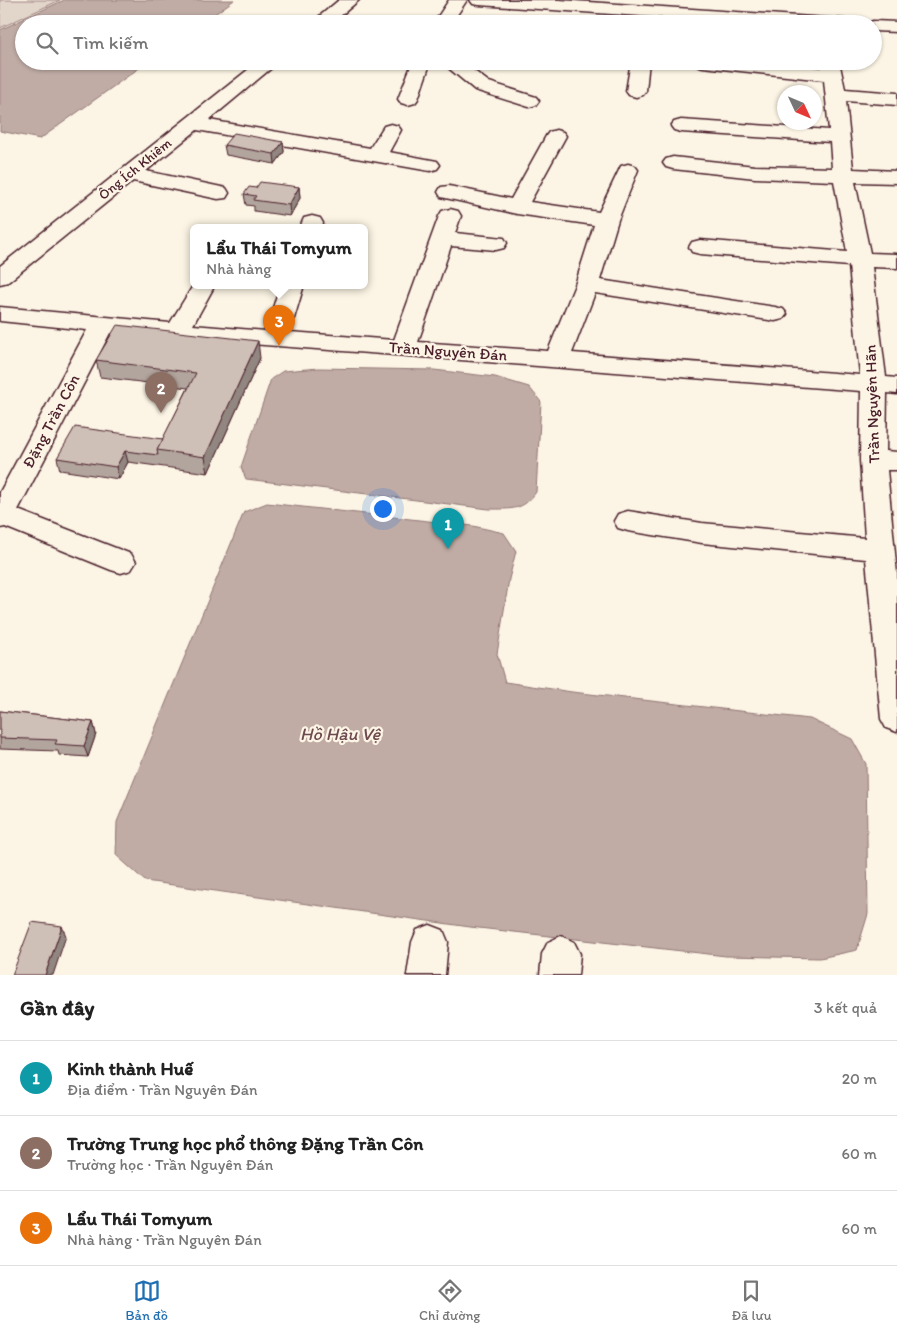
<!DOCTYPE html>
<html lang="vi">
<meta charset="utf-8">
<style>
:root{--surface:#fff;--page:#f2f2f2;--text:#222;--muted:#767676;--line:#e0e0e0;--accent:#1f6fb2}
body{margin:0;font-family:Itim,sans-serif;background:var(--page);color:var(--text)}
.compass{position:absolute;left:777px;top:85px;width:45px;height:45px;border-radius:50%;background:var(--surface);box-shadow:0 1px 4px #0004;rotate:134deg}
.you{position:absolute;left:382px;top:508px;width:18px;height:18px;margin:-12px;border:4px solid #fff;border-radius:50%;background:#1a73e8;box-shadow:0 0 0 8px #1a73e833}
.badge{display:grid;place-items:center;width:32px;height:32px;border-radius:50%;background:var(--accent);color:#fff;font-size:16px;font-weight:700}
.pin{position:absolute;translate:-50% -41px;filter:drop-shadow(0 1px 2px #0008)}
.pin::after{content:'';position:absolute;top:26px;width:18px;height:15px;background:inherit;clip-path:polygon(0 0,100% 0,50% 100%)}
.popup{position:absolute;left:190px;top:224px;width:178px;height:65px;box-sizing:border-box;display:grid;place-content:center;border-radius:8px;background:var(--surface);filter:drop-shadow(0 1px 4px #0005);font-size:16px;white-space:nowrap;color:var(--muted)}
.popup b{font-size:19px;color:var(--text)}
.popup::after{content:'';position:absolute;left:50%;top:100%;margin-left:-10px;border:10px solid transparent;border-top-color:var(--surface)}
.list{margin:0;padding:0;list-style:none}
h2{display:flex;justify-content:space-between;align-items:center;height:65px;margin:0;padding:0 20px;font-size:21px}
h2 small{font-size:16px;font-weight:400;color:var(--muted)}
.list li{display:grid;grid-template-columns:32px 1fr auto;gap:15px;align-items:center;box-sizing:border-box;height:75px;padding:0 20px;border-top:1px solid var(--line)}
.list b{display:block;font-size:19px;white-space:nowrap}
.list p{margin:0;font-size:16px;white-space:nowrap;color:var(--muted)}
.list em{font-size:16px;font-style:normal;color:var(--muted)}
.icon{flex:none;width:28px;height:28px;fill:none;stroke:currentColor;stroke-width:2;stroke-linecap:round;stroke-linejoin:round}
.map{position:relative;flex:none;width:897px;height:975px;overflow:hidden}
.search{position:absolute;background:var(--surface);box-shadow:0 1px 4px #0004;left:15px;right:15px;top:15px;height:55px;display:flex;align-items:center;gap:12px;box-sizing:border-box;padding:0 18px;border-radius:28px;color:var(--muted);font-size:19px}
.sheet{height:290px;background:var(--surface)}
nav{display:flex;justify-content:space-around;align-items:center;box-sizing:border-box;height:70px;border-top:1px solid var(--line);background:var(--surface);font-size:14px;color:var(--muted)}
nav a{display:grid;justify-items:center;gap:2px}
nav .on{color:var(--accent)}
.map>svg:first-child{display:block}
</style>
<div class="map">
<svg width="897" height="975" viewBox="0 0 897 975">
<rect width="100%" height="100%" fill="#fcf5e5"/>
<filter id="ink" filterUnits="userSpaceOnUse"><feTurbulence type="fractalNoise" baseFrequency=".02" numOctaves="2"/><feDisplacementMap in="SourceGraphic" scale="10" xChannelSelector="R" yChannelSelector="G"/><feConvolveMatrix kernelMatrix="1 2 1 2 8 2 1 2 1" color-interpolation-filters="sRGB"/></filter>
<g filter="url(#ink)">
<!-- green -->
<path fill="#e2d5ca" stroke="#967a7a" d="M0,0H60L0,28Z"/>
<!-- water -->
<g fill="#c0aca5" stroke="#917474">
<path d="M64,0H234L201,24H24V61H149L40,139L0,131V30Z"/>
<path d="M319,368L434,370L495,377L529,387L541,402L536,492C523,511 511,509 489,509L246,479L241,467L271,379L283,371Z"/>
<path d="M267,503L473,526L504,533L516,551L509,579L497,654L505,682L572,692L810,719L852,739L866,764L868,914L857,950L820,958L726,956L470,927L145,881L116,855L117,822L244,512Z"/>
</g>
<g fill="none" stroke-linecap="round" stroke-linejoin="round">
<defs>
<g id="minor">
<path d="M339,0H359L331,24H310Z"/>
<path d="M449,0H467L451,24H433Z"/>
<path d="M470,0H559L842,19L848,20L851,24H757L479,5L473,4Z"/>
<path d="M873,21L897,22V32L873,31V24H866Z"/>
<path d="M259,61H280L209,120L370,148L384,126L391,124L398,126L401,130L389,152L437,161L440,165L437,169L430,171L197,130L146,171L226,188L229,193L226,198L218,199L133,181L8,282L0,284V266Z"/>
<path d="M413,61H431L418,99L415,103L408,105L401,103L398,99Z"/>
<path d="M440,61H461L489,82L536,97L539,101L536,105L529,107L475,90Z"/>
<path d="M631,61H649L646,91L643,95L636,97L629,95L626,91Z"/>
<path d="M694,61H757L822,68L821,61H839L845,89L897,93V105L846,101L853,169L897,171V183L855,182L870,253L897,254V268L872,267L886,377L897,378V394L887,393L886,451L897,452V470H887L897,574V732L886,728L881,719L866,559L702,543L628,531L618,528L614,521L618,514L628,511L702,523L865,538L860,460L861,391L110,333L18,510L131,554L136,562L131,570L121,573L111,570L5,527L0,528V492L87,330L0,321V307L170,323L194,284L215,285L193,325L266,331L280,285H304L290,332L394,340L439,216L442,211L450,209L458,211L461,216L455,233L504,238L507,243L504,248L496,250L451,246L418,342L548,351L575,285L594,225L517,214L441,197L438,192L441,187L449,186L511,199L546,136L549,132L556,130L563,132L566,136L530,202L599,212L621,166L628,164L635,166L638,170L618,220L600,280L775,307L783,309L787,314L783,319L775,321L595,293L572,353L860,375L849,266L700,254L692,252L689,247L692,242L700,240L847,252L834,181L755,178L673,169L666,167L663,163L666,159L673,157L755,166L832,168L830,142L681,132L674,130L671,126L674,122L681,120L829,130L824,80L703,67L696,65Z"/>
<path d="M312,216L320,218L323,223L322,227H300L304,218Z"/>
<path d="M430,925L443,930L448,942L445,975H407L412,942L417,930Z"/>
<path d="M561,936L574,942L580,954L578,975H540L542,954L548,942Z"/>
</g>
</defs>
<!-- minor casing -->
<use href="#minor" stroke="#4a1f2b" stroke-width="3"/>
<!-- minor -->
<use href="#minor" fill="#fcf5e5" fill-rule="evenodd"/>
</g>
<!-- wall -->
<g fill="#b2a59d" stroke="#4a1f2b">
<path d="M283,142L284,152L275,164L226,155L224,145Z"/>
<path d="M299,187L300,198L290,216L254,211V206L246,205L244,194L256,188Z"/>
<path d="M260,358L208,473L128,462L119,479L60,470L57,458L163,439L188,388L100,377L96,360Z"/>
<path d="M0,711L93,722L96,734L88,757L59,755L58,751L0,749Z"/>
</g>
<!-- shaded-wall -->
<g fill="#918680" stroke="#4a1f2b">
<path d="M283,142L284,152L275,164L274,154Z"/>
<path d="M299,187L300,198L290,216L289,205Z"/>
<path d="M258,341L260,358L208,473L205,457Z"/>
<path d="M125,451L128,462L119,479L116,467Z"/>
<path d="M93,722L96,734L88,757L84,746Z"/>
<path d="M62,926L66,936L53,975H45Z"/>
</g>
<!-- building -->
<g fill="#cfc0b7" stroke="#4a1f2b">
<path d="M234,133L283,142L274,154L224,145Z"/>
<path d="M260,182L299,187L289,205L253,200L256,196L244,194L249,187L256,188Z"/>
<path d="M117,325L258,341L205,457L157,450L196,373L96,360Z"/>
<path d="M75,427L163,439L157,450L158,455L125,451L116,467L57,458Z"/>
<path d="M0,711L93,722L84,746L55,744L57,740L0,738Z"/>
<path d="M32,922L62,926L45,975H12Z"/>
</g>
</g>
<g text-anchor="middle" dominant-baseline="central" stroke-width="4.5" stroke-linejoin="round" paint-order="stroke">
<!-- far-street labels -->
<g font-size="14" fill="#4a1f2b" stroke="#fcf5e5">
<text transform="translate(135 169) rotate(-39)">Ông Ích Khiêm</text>
</g>
<!-- street labels -->
<g font-size="16" fill="#4a1f2b" stroke="#fcf5e5">
<text transform="translate(448 351) rotate(4)">Trần Nguyên Đán</text>
<text transform="translate(872 404) rotate(-92)">Trần Nguyên Hãn</text>
<text transform="translate(51 421) rotate(-62)">Đặng Trần Côn</text>
</g>
<!-- water labels -->
<g font-size="18" font-style="italic" fill="#6d4950" stroke="#fcf5e5">
<text x="340" y="734">Hồ Hậu Vệ</text>
</g>
</g>
</svg>
<svg class="compass" viewBox="-18 -18 36 36"><path d="M0-13l5 13h-10z" fill="#e53935"/><path d="M0 13l5-13h-10z" fill="#767676"/></svg>
<div class="you"></div>
<div class="pin badge" style="left:448px;top:549px;background:#0f9aa8">1</div>
<div class="pin badge" style="left:161px;top:413px;background:#8d6e63">2</div>
<div class="pin badge" style="left:279px;top:346px;background:#e8710a">3</div>
<div class="popup"><b>Lẩu Thái Tomyum</b>Nhà hàng</div>
<div class="search"><svg class="icon" aria-label="search" viewBox="0 0 24 24"><circle cx="10" cy="10" r="6"/><path d="M15 15l6 6"/></svg>Tìm kiếm</div>
</div>
<section class="sheet">
<h2>Gần đây<small>3 kết quả</small></h2>
<ul class="list">
<li><span class="badge" style="background:#0f9aa8">1</span><div><b>Kinh thành Huế</b><p>Địa điểm · Trần Nguyên Đán</p></div><em>20 m</em></li>
<li><span class="badge" style="background:#8d6e63">2</span><div><b>Trường Trung học phổ thông Đặng Trần Côn</b><p>Trường học · Trần Nguyên Đán</p></div><em>60 m</em></li>
<li><span class="badge" style="background:#e8710a">3</span><div><b>Lẩu Thái Tomyum</b><p>Nhà hàng · Trần Nguyên Đán</p></div><em>60 m</em></li>
</ul>
</section>
<nav>
<a class="on"><svg class="icon" aria-label="map" viewBox="0 0 24 24"><path d="M3 6l6-2 6 2 6-2v14l-6 2-6-2-6 2zM9 4v14M15 6v14"/></svg>Bản đồ</a>
<a><svg class="icon" aria-label="directions" viewBox="0 0 24 24"><path d="M12 3l9 9-9 9-9-9zM9 14v-3h6M13 9l2 2-2 2"/></svg>Chỉ đường</a>
<a><svg class="icon" aria-label="saved" viewBox="0 0 24 24"><path d="M7 4h10v16l-5-4-5 4z"/></svg>Đã lưu</a>
</nav>
